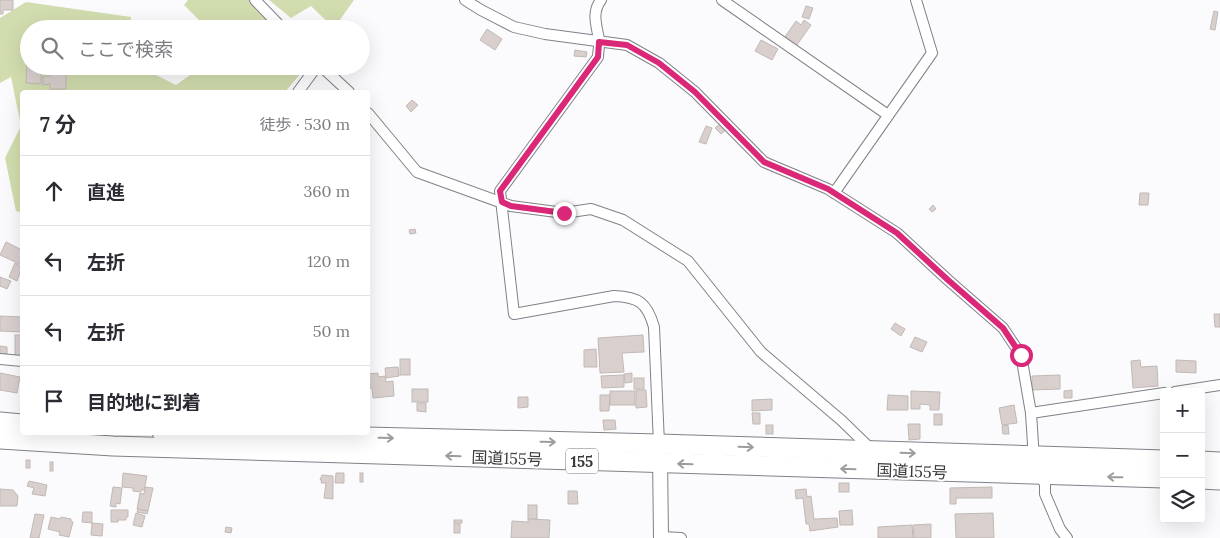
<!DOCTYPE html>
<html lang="ja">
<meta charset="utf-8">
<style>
:root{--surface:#fff;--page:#f2f2f3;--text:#2b2b33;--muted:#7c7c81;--line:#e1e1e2}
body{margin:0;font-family:Lora,"Noto Sans JP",serif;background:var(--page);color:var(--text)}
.controls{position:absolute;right:15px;bottom:15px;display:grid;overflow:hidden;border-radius:5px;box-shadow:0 5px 20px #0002}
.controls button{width:45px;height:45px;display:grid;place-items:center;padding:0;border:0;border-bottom:1px solid var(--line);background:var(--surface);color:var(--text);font:25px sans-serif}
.stop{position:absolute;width:15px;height:15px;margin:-11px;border:4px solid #db2777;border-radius:50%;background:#fff}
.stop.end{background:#db2777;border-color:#fff;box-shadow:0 1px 5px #0008}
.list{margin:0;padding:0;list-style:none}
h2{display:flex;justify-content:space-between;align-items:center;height:65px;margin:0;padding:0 20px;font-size:21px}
h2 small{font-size:16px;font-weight:400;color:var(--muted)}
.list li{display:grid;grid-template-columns:32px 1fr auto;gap:15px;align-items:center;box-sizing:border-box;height:70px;padding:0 20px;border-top:1px solid var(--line)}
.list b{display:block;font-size:19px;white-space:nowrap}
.list em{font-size:16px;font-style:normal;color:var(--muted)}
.icon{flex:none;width:28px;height:28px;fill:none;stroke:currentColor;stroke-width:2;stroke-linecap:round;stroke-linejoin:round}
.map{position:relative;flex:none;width:1220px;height:538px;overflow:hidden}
.search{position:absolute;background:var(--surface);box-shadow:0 5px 20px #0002;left:20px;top:20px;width:350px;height:55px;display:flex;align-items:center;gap:12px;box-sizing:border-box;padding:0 18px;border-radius:28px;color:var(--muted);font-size:19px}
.panel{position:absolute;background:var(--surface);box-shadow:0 5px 20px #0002;left:20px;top:90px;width:350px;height:345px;border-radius:5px}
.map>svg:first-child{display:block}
</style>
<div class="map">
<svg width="1220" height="538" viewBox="0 0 1220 538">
<rect width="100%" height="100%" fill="#fbfbfe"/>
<!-- green -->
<g fill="#d2ddaf">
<path d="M188,0H250L279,29H208L184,5Z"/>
<path d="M269,0H354L334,28L311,6L291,18Z"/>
<path d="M26,2L131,17V29H29V66H138L176,85L197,70L198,66H307L285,92H22V213L16,211L5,158L21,126L11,77L0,83V18Z"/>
</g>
<!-- building -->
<g fill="#d9d0ce" stroke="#c1b9b6">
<path d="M0,0H13V10H3V14H0Z"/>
<path d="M806,6L813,8L809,19L802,17Z"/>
<path d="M1214,11L1218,12L1215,30L1210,29Z"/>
<path d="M804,20L811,25L794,49L782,41L796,21L801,25Z"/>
<path d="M487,29L502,39L495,50L480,40Z"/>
<path d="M761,40L778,49L772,60L755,51Z"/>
<path d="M575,50L587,52L586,57L574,56Z"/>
<path d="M27,60H29V66H41V84L26,83Z"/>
<path d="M50,66H66V89H50V84L43,85V76H51Z"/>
<path d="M412,100L418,105L411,112L406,106Z"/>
<path d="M721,123L727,129L721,134L715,128Z"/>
<path d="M706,126L712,128L706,144L699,142Z"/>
<path d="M1140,193H1149L1148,205H1139Z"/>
<path d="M933,205L936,209L932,212L929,209Z"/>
<path d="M415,229L416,233L410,234L409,230Z"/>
<path d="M6,242L22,250V265L0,255Z"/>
<path d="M15,263L22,267L17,281L9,277Z"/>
<path d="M0,277L11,281L7,289L0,286Z"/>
<path d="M1214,314H1220V327H1215Z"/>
<path d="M0,316L22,317L21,332L0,331Z"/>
<path d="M895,323L905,329L901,336L891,329Z"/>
<rect x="15" y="335" width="7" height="21"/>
<path d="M643,335L644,352L622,353L624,372L600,373L598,338Z"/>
<path d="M915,337L927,342L922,352L910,347Z"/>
<path d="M0,346L7,347V355H0Z"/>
<path d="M596,349L597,367H584V350Z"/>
<rect x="400" y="359" width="10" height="16"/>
<path d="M1140,360L1141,367L1157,366L1158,386L1133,388L1131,361Z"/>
<path d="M1176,360L1196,361V373L1176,372Z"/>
<path d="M398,367L399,376L386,378L385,368Z"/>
<path d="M0,373L20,377L17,393L0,390Z"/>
<path d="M378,373V377L385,376L386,382L393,381L394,396L373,398L372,388L368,389V374Z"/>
<path d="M632,373V382L625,383L624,374Z"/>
<path d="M624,375V387L602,388L601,376Z"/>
<path d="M1060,375V389L1032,390V376Z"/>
<rect x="634" y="378" width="10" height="11"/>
<rect x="412" y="389" width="16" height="13"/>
<path d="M636,390H646L647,407L636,408Z"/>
<path d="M1072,390V398H1064V391Z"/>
<rect x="610" y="391" width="25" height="14"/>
<path d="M911,391L940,392L939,410H930V405L920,404V409H911Z"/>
<path d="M600,395H610L609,411H600Z"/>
<path d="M888,395L908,396V410H887Z"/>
<path d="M518,397H528V407L518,408Z"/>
<path d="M772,399V410L752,411V400Z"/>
<path d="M417,403H426V412L417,411Z"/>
<path d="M1014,405L1017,423L1002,425L999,408Z"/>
<path d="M752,413H760V424H753Z"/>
<rect x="934" y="414" width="8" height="11"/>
<path d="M603,420H615L616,429L604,430Z"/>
<path d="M908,424H920V439L909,440Z"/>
<rect x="766" y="425" width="7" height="9"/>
<path d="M1008,425L1009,434H1003L1002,426Z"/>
<rect x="26" y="460" width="4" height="8"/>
<rect x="50" y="462" width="3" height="9"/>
<path d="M123,473L147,476L144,490H141V492L133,491V488L122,487Z"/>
<path d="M336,473H344V483H335Z"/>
<rect x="360" y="473" width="3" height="9"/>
<path d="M322,475L333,476V499L324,498L326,483H321L322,480H320Z"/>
<path d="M29,481L47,485L45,496L32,494L34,488L27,486Z"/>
<rect x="839" y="483" width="10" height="9"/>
<path d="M113,487L122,488L120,504L116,503V507L110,506Z"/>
<path d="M145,487L153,488L148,511L137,509L140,493L144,494Z"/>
<path d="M992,487V498H956V504H950V488Z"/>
<path d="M0,489L13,490L18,496L17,506H0Z"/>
<path d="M806,489L807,497L811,496L814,519L837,518L838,527L810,531L809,524H806L803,498L796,499L795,490Z"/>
<path d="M568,491H577L578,504H568Z"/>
<rect x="528" y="505" width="9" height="14"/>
<path d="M138,509L148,511L147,514L137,512Z"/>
<path d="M111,510H128V517H126V520H118V522H111Z"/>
<path d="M852,510L853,525H840L839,511Z"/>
<path d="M83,512H92V523L82,522Z"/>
<path d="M136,513L145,516L142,527L133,525Z"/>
<path d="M993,513L994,538H956L955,514Z"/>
<path d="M35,514L44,515L39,538H30Z"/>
<path d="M51,517L60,519L61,517L71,519V521L73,522L69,537L59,535L60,532L48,529Z"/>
<path d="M528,519L550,520L549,538H511L512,521L528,522Z"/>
<rect x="454" y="520" width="8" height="3"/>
<path d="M92,523L103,524L102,536L91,535Z"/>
<rect x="454" y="524" width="6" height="9"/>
<path d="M931,524V538H914L913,525Z"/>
<path d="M912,525L913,538H878V527Z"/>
<path d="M226,527L232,528L231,533L225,532Z"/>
</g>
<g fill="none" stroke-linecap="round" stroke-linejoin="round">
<defs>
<g id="street">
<path d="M255,0L283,29"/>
<path d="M465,0L481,10L514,27L545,34L627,45L659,63L695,92L764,162L828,189L897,233L948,280L1003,328L1021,355L1031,413L1034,460"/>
<path d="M601,0C591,13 597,26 599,40C600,45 598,51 598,57L500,191L514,314L614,296C638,297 647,302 654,327L659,444"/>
<path d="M722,0L888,115"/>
<path d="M321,66L349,92"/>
<path d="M298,92L317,66"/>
<path d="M368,113L417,172L511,206L564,213L591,209L623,220L688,261L761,352L841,420L871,449"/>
<path d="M834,193L932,53L916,0"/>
<path d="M0,359L22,361"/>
<path d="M1175,392L1220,385"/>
<path d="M1031,413L1164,393"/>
<path d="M1039,474L1045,484V494L1060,529L1067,538"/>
<path d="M661,537L681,538"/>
</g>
<path id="secondary" d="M660,455L661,538"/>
<g id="highway">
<path d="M0,422L22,424"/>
<path d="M162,432L659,444L1164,460"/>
<path d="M0,439L113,446L1164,478"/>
<path d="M1201,461L1220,462"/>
<path d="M1201,479L1220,480"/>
</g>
</defs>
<!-- street casing -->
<use href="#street" stroke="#808188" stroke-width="12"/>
<!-- secondary casing -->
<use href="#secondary" stroke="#808188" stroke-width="16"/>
<!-- highway casing -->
<use href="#highway" stroke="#808188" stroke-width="21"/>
<!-- street -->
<use href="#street" stroke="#fff" stroke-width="10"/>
<!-- secondary -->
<use href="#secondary" stroke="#fff" stroke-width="14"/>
<!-- highway -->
<use href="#highway" stroke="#fff" stroke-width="19"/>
</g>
<!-- one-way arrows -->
<defs><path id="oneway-shaft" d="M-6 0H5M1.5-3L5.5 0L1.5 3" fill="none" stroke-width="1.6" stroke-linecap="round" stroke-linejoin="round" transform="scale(1.25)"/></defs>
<g stroke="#9d9d9e">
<use href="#oneway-shaft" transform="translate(386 438) rotate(1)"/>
<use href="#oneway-shaft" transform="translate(548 442) rotate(1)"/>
<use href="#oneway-shaft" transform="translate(746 447) rotate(2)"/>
<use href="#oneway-shaft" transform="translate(908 453) rotate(2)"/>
<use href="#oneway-shaft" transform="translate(453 456) rotate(-178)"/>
<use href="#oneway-shaft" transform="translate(685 464) rotate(-178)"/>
<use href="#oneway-shaft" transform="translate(848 469) rotate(-178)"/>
<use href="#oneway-shaft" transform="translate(1115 477) rotate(-179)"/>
</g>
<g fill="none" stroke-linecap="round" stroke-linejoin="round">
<!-- route -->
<path stroke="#db2777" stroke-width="6" d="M564,213L511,206L502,202L500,191L598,57L599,42L627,45L659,63L695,92L764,162L828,189L897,233L948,280L1003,328L1021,355"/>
</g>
<g text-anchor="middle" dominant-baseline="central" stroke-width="4" stroke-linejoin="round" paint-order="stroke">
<!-- shield labels -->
<rect fill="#fff" stroke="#767678" stroke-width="1" x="566" y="448.5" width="32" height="25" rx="4"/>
<g font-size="15" font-weight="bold" fill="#3b3b3e">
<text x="582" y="461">155</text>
</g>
<!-- street labels -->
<g font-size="16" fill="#3b3b3e" stroke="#fff">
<text transform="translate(507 458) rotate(2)">国道155号</text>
<text transform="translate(912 471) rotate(2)">国道155号</text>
</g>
</g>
</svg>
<div class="controls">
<button>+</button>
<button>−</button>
<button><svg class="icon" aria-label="layers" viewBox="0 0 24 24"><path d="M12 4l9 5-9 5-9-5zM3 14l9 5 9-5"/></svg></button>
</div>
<div class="stop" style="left:1021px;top:355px"></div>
<div class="stop end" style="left:564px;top:213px"></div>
<div class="search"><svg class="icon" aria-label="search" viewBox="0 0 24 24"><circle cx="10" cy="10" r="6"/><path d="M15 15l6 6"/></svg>ここで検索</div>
<section class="panel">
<h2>7 分<small>徒歩 · 530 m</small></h2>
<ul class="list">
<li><svg class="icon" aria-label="ahead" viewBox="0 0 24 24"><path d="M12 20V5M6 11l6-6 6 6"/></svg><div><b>直進</b></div><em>360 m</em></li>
<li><svg class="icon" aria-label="left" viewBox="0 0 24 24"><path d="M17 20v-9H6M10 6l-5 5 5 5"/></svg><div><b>左折</b></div><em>120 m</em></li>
<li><svg class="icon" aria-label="left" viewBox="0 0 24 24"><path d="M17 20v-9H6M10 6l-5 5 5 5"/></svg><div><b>左折</b></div><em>50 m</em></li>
<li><svg class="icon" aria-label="arrive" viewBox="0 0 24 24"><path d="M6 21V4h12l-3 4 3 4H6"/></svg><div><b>目的地に到着</b></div></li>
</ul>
</section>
</div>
